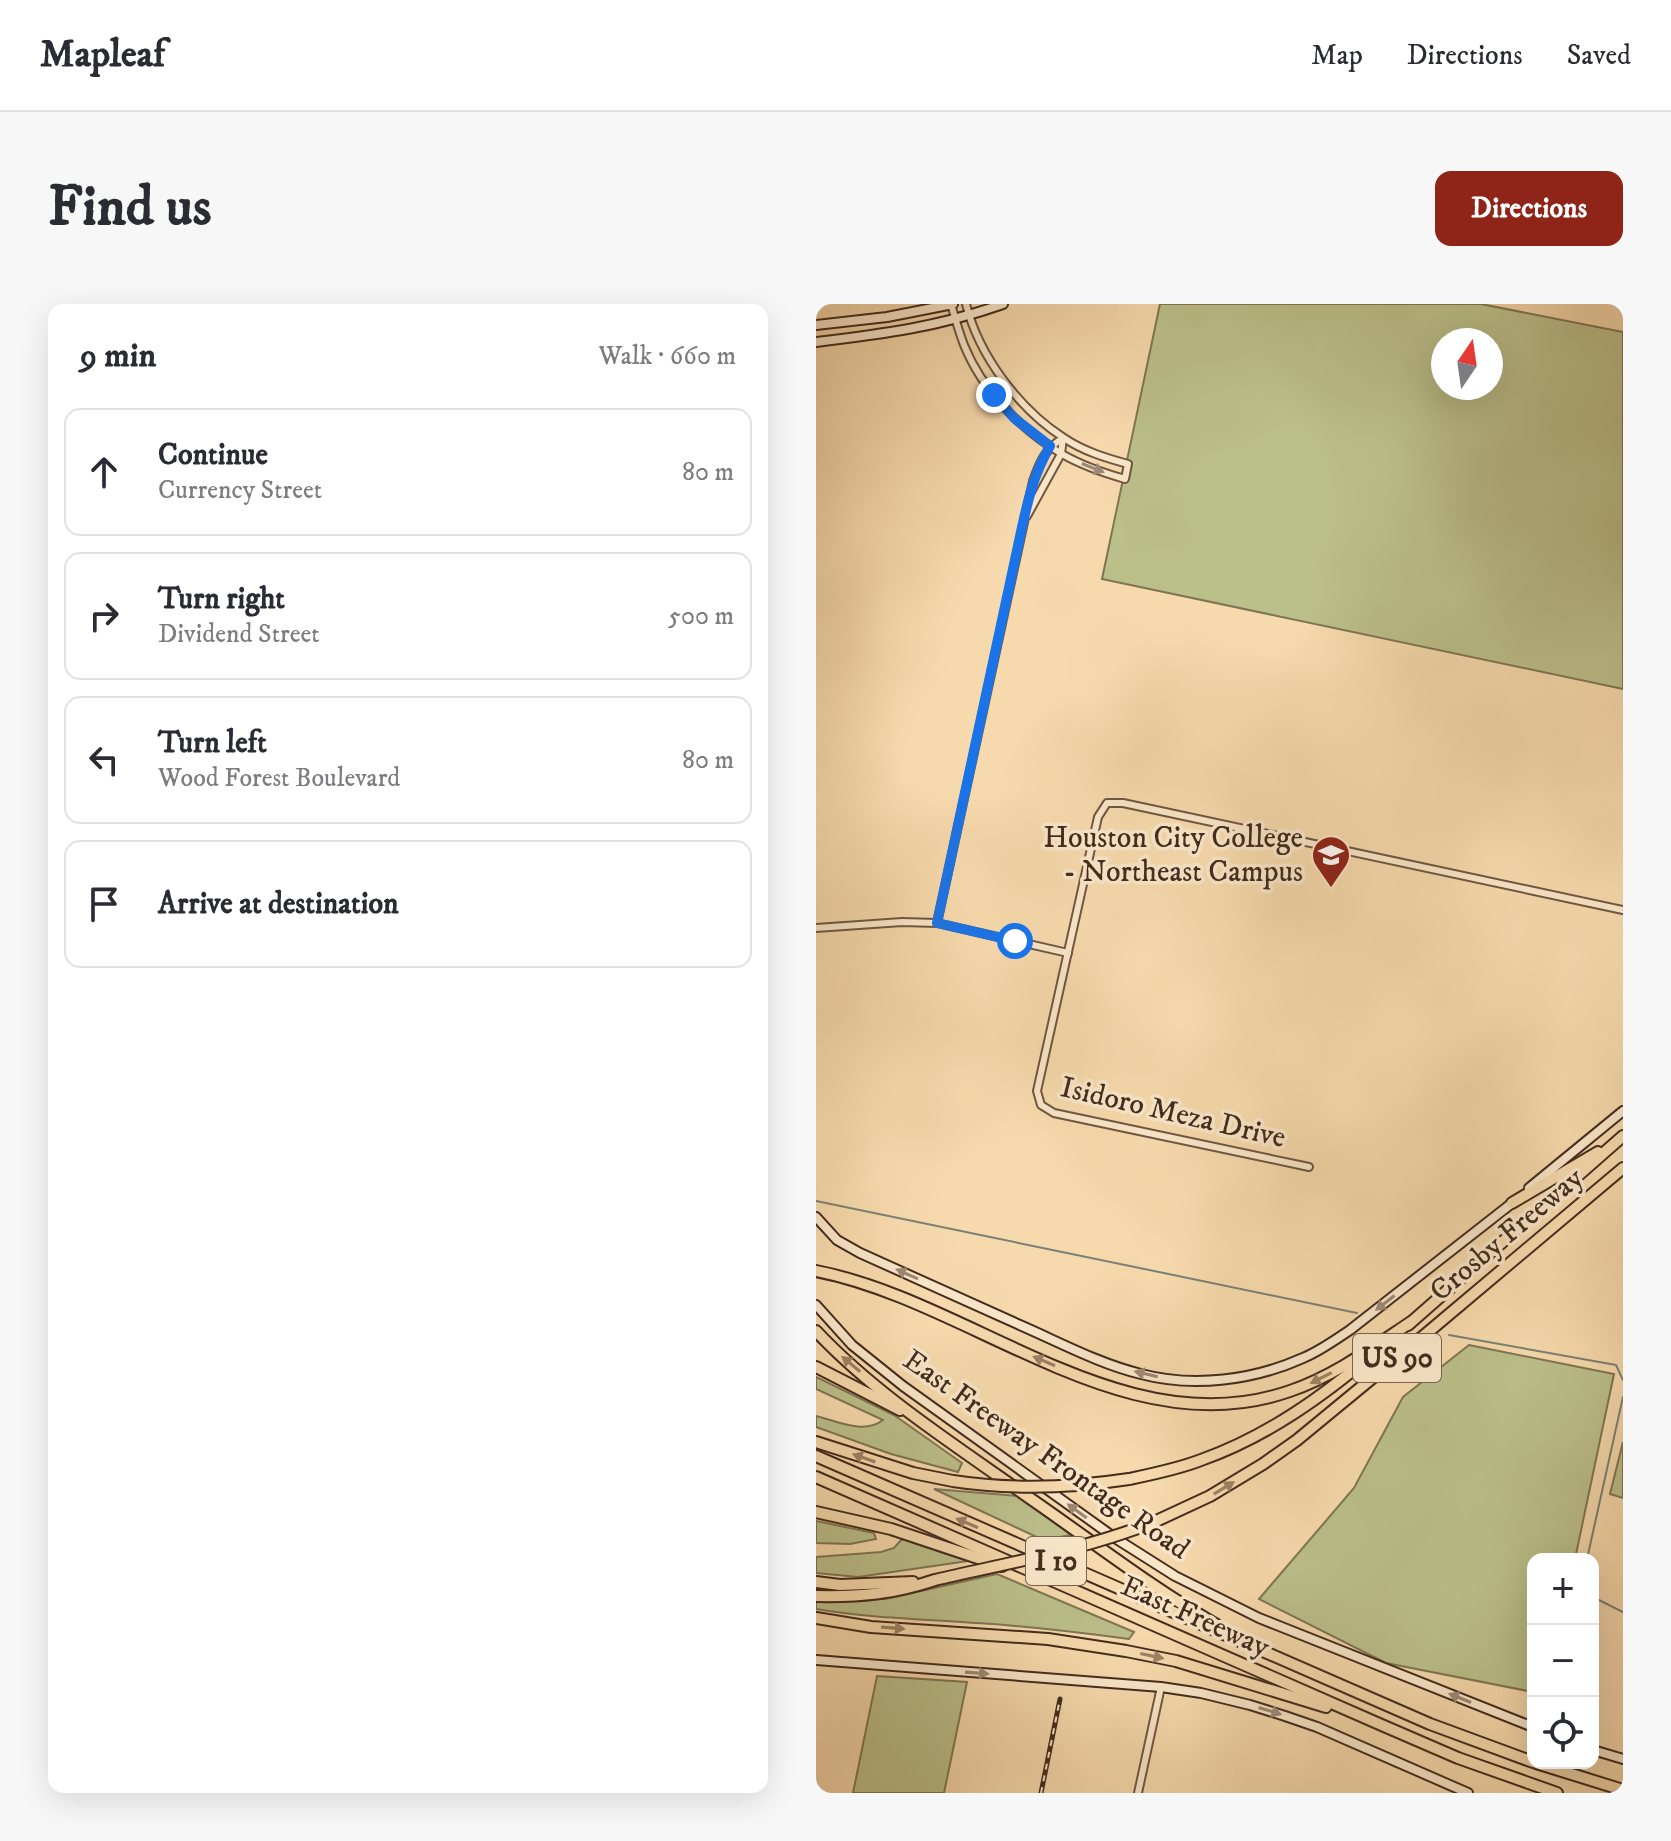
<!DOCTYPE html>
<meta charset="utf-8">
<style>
:root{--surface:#fff;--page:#f7f7f7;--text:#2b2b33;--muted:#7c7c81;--line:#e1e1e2;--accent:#8f2418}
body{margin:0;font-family:"IM FELL DW Pica",serif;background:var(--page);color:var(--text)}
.controls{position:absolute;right:24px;bottom:24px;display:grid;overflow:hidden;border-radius:16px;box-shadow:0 8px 32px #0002}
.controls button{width:72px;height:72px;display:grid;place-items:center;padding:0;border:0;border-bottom:2px solid var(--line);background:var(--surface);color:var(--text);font:40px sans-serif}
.compass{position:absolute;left:615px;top:24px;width:72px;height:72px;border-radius:50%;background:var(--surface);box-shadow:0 8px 32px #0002;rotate:13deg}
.stop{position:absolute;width:24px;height:24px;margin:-18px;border:6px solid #1a73e8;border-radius:50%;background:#fff}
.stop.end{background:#1a73e8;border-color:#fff;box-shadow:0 2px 8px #0008}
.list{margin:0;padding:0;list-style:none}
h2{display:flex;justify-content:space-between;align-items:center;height:104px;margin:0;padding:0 32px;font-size:34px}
h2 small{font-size:26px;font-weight:400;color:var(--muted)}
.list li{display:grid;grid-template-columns:52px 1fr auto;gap:24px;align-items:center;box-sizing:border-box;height:128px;margin:0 16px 16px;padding:0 16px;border:2px solid var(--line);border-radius:16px}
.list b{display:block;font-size:30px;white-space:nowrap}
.list p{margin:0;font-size:26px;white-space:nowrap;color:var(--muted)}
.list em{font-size:26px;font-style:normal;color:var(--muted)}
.icon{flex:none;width:44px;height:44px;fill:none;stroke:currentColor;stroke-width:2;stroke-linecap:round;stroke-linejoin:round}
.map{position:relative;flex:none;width:807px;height:1489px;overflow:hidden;border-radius:16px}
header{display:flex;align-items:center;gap:48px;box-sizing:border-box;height:112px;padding:0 40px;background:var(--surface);border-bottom:2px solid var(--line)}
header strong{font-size:38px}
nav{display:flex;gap:44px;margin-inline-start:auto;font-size:28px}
.intro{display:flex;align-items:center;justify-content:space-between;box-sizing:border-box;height:192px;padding:0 48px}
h1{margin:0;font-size:56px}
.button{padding:20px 36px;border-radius:16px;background:var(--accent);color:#fff;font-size:28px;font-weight:700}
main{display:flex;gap:48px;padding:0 48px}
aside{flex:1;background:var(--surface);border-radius:16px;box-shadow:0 8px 32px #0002}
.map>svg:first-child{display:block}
</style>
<header>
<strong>Mapleaf</strong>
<nav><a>Map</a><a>Directions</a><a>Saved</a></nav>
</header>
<div class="intro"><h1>Find us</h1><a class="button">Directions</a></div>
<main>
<aside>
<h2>9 min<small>Walk · 660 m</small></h2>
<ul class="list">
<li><svg class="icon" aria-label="ahead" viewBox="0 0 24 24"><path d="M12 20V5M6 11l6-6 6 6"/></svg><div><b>Continue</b><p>Currency Street</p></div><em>80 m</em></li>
<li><svg class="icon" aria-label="right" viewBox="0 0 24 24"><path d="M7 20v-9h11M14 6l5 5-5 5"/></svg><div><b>Turn right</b><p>Dividend Street</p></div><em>500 m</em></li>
<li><svg class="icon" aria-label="left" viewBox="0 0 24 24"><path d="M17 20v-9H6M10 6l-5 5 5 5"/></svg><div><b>Turn left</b><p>Wood Forest Boulevard</p></div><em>80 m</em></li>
<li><svg class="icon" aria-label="arrive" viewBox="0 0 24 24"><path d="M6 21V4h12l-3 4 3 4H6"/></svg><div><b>Arrive at destination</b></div></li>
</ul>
</aside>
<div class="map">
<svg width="807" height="1489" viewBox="0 0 807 1489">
<rect width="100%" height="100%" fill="#f6d9ac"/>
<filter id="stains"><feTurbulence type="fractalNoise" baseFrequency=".0025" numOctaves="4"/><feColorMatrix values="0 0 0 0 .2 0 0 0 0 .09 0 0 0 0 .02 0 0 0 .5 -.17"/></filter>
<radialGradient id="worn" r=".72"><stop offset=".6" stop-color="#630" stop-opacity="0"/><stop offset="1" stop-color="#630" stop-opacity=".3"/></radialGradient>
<!-- green -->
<g fill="#bbbf8a" stroke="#7f7554" stroke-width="2" fill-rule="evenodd">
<path d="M344,0H665L807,28V385L286,275ZM627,36H675V84H627Z"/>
<path d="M653,1041L798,1070L759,1255H717V1388L570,1359L443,1295L538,1184L587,1093Z"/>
<path d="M0,1073L78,1111L146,1159L142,1168L75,1150L0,1123V1112C21,1117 48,1131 67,1116L0,1085Z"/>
<path d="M807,1138V1194L794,1190Z"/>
<path d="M118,1185L202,1192L255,1231L227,1236Z"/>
<path d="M0,1217L58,1229L60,1235L34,1240L0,1239Z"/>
<path d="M86,1235L152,1257L42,1273L0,1269V1253L65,1248L78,1244Z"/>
<path d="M181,1270L318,1328L313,1335C262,1328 211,1322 160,1319C106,1315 53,1314 0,1305V1297L69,1295Z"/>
<path d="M61,1372L151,1378L128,1489H37Z"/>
</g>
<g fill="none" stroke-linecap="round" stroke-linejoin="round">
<!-- stream -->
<g stroke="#7a8076" stroke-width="2">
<path d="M0,897L541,1009"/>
<path d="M633,1031L800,1061L807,1076"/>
<path d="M771,1255L807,1093"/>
<path d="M777,1293L807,1308"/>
</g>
<defs>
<g id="minor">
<path d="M135,0C139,14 143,28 148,41C166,86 205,126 246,150C265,161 288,169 309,175L312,160C290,154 267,147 248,134C203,105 163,52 150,0"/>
<path d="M211,212L245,150L247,134"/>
<path d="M121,619L217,177C224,157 229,145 247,134"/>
<path d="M0,624L86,618L121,619L252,649"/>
<path d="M493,863L238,809L225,801L221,787L282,513L291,499H307L807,606"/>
<path d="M322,1489L345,1383"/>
</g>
<g id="secondary">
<path d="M0,21L71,13L137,0"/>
<path d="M0,38C67,30 122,23 187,0"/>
<path d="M713,884L807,807"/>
<path d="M0,913L21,936L44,949C98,973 152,998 206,1022C245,1039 284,1060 325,1070C378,1084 438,1076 487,1054C504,1047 519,1036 534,1026L700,896"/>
<path d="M0,1001L36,1041L87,1082L299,1234L359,1272L443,1314L717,1423"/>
<path d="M0,1356L345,1383L385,1389L434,1401L469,1412L501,1423L652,1489"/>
<path d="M777,1446L807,1455"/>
</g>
<g id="motorway">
<path d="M696,899L782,848"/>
<path d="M0,967C156,997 308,1145 474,1087C518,1072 556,1044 595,1018"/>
<path d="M592,1021L807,832"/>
<path d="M0,1027C61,1092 142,1143 215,1195C276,1237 336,1284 401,1321"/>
<path d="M0,1063L84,1106"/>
<path d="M0,1138L97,1169L137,1177"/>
<path d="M0,1152L614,1420L717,1458"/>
<path d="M0,1173L561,1419L642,1454L741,1489"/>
<path d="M313,1175C337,1170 362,1165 385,1156C450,1133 506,1093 558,1049"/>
<path d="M0,1208L75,1225L186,1262"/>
<path d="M338,1218L394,1192L447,1160L481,1136L611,1029L807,864"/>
<path d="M0,1278L24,1281L97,1278"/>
<path d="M0,1292C44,1293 77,1290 119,1276"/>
<path d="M0,1314L55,1323L232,1335L310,1347L360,1357L510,1403"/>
<path d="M720,1459L807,1486"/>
</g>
</defs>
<!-- minor casing -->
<use href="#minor" stroke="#705641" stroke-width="10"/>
<!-- secondary casing -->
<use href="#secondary" stroke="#432b1d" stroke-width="12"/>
<!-- motorway casing -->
<use href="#motorway" stroke="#432b1d" stroke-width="14"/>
<!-- minor -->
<use href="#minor" stroke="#f9e6c9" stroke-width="6"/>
<!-- secondary -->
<use href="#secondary" stroke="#f9e6c9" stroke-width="8"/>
<!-- motorway -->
<use href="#motorway" stroke="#f6d9ac" stroke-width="10"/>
<defs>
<path id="rail" d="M225,1489L244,1395"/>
</defs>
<!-- rail casing -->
<use href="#rail" stroke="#432b1d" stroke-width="5"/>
<!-- rail -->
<use href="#rail" stroke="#f9e6c9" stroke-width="2" stroke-dasharray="6" stroke-linecap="butt"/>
<defs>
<g id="motorway-bridge">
<path d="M137,1177C196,1186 254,1184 313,1175"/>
<path d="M119,1276C192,1259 267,1246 338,1218"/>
</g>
</defs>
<!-- motorway-bridge casing -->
<use href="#motorway-bridge" stroke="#432b1d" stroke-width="14" stroke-linecap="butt"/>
<!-- motorway-bridge -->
<use href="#motorway-bridge" stroke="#f6d9ac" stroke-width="10"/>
</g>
<!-- one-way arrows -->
<defs><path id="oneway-solid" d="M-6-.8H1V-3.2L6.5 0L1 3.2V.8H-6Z" transform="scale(2)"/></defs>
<g fill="#9e8873">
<use href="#oneway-solid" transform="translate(277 164) rotate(22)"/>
<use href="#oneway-solid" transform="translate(91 970) rotate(-156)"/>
<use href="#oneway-solid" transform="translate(569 999) rotate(142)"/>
<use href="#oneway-solid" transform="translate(330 1070) rotate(-167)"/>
<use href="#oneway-solid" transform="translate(261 1207) rotate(-144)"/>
<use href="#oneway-solid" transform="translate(161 1369) rotate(4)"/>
<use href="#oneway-solid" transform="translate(644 1394) rotate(-158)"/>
<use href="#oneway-solid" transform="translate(454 1407) rotate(17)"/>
</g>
<g fill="#9c8264">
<use href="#oneway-solid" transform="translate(228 1057) rotate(-157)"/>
<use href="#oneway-solid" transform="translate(35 1060) rotate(-140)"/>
<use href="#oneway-solid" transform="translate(505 1074) rotate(153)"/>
<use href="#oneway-solid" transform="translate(48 1154) rotate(-161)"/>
<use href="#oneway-solid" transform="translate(408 1184) rotate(-31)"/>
<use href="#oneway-solid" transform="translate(151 1219) rotate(-157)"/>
<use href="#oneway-solid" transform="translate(77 1324) rotate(4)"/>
<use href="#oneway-solid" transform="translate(336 1352) rotate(12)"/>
</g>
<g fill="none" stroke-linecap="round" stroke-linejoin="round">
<!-- route -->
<path stroke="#1a73e8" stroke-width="10" d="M178,91L198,114L234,142C218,170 213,192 206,223L121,619L199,637"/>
</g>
<!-- icons -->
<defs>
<symbol id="university-pin" viewBox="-11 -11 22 30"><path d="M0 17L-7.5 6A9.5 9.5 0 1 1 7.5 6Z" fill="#8f2418" stroke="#f9e6c9"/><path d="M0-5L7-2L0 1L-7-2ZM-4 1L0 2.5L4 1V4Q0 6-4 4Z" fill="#fff"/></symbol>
</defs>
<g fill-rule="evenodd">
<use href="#university-pin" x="493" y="529" width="44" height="60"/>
</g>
<g text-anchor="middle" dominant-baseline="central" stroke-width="7" stroke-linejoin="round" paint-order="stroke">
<!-- shield labels -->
<g fill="#f9e6c9" stroke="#7a6351" stroke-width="2">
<rect x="537" y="1030" width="88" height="48" rx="6"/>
<rect x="210" y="1233" width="60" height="48" rx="6"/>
</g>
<g font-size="28" font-weight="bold" fill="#432b1d">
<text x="581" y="1054">US 90</text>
<text x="240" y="1257">I 10</text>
</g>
<!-- poi labels -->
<g font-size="30" fill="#432b1d" stroke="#f9e6c9" text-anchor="end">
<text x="487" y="534">Houston City College<tspan x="487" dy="34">- Northeast Campus</tspan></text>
</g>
<!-- street labels -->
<g font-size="30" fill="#432b1d" stroke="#f9e6c9">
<text transform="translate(357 809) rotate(13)">Isidoro Meza Drive</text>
<text transform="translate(691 931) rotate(-40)">Crosby Freeway</text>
<text transform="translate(230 1151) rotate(35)">East Freeway Frontage Road</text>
<text transform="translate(379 1313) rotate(24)">East Freeway</text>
</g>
</g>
<rect width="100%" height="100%" filter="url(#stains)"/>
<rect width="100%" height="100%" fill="url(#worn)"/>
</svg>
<div class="controls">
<button>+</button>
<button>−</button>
<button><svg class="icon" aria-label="locate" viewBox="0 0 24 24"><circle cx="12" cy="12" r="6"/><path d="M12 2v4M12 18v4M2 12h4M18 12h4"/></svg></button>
</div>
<svg class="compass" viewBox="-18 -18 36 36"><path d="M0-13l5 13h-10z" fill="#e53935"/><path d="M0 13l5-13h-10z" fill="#7c7c81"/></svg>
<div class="stop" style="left:199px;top:637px"></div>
<div class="stop end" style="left:178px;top:91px"></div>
</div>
</main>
